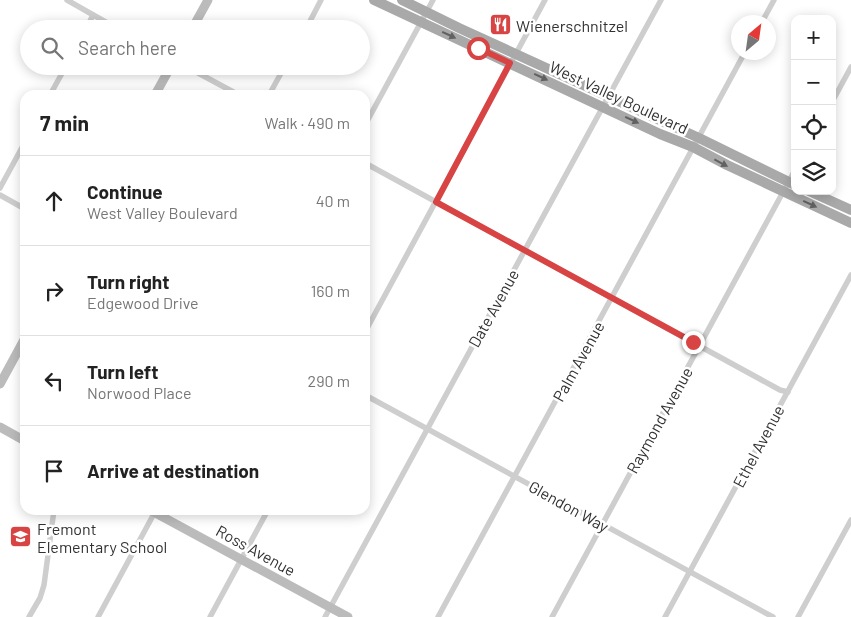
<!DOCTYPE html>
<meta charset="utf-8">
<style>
:root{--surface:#fff;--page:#f2f2f2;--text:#222;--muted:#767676;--line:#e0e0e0}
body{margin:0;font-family:Barlow,sans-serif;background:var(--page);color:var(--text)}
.controls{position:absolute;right:15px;top:15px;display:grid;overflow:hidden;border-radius:10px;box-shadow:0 2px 12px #0003}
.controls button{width:45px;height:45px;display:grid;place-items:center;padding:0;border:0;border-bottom:1px solid var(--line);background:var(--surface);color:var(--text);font:25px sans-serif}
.compass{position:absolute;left:731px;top:15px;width:45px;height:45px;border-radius:50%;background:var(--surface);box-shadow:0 2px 12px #0003;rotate:29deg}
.stop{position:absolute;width:15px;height:15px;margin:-11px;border:4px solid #d84443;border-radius:50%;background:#fff}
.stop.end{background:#d84443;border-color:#fff;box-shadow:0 1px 5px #0008}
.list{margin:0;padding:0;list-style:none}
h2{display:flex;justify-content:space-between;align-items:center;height:65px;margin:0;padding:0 20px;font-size:21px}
h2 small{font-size:16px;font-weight:400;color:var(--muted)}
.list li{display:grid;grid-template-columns:32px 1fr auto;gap:15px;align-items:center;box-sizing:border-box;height:90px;padding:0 20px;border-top:1px solid var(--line)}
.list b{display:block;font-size:19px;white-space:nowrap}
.list p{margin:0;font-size:16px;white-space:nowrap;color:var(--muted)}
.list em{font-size:16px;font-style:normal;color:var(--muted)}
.icon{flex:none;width:28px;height:28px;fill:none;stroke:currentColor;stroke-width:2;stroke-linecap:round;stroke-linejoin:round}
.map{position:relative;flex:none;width:851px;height:617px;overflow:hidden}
.search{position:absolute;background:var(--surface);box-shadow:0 2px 12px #0003;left:20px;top:20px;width:350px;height:55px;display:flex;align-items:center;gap:12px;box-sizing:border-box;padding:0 18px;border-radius:28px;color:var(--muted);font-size:19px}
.panel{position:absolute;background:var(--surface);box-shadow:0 2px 12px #0003;left:20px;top:90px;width:350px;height:425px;border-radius:15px}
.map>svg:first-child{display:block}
</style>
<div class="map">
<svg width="851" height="617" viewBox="0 0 851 617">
<rect width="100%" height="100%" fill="#fff"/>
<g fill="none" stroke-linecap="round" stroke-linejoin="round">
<!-- street -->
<g stroke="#cecece" stroke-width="5.5">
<path d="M67,0L118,29"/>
<path d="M762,22L774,0"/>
<path d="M86,29L93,15"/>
<path d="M306,29L321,0"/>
<path d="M185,66L239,95"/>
<path d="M50,95L66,66"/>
<path d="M269,95L285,66"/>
<path d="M832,102L851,67"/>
<path d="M365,125L433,0"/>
<path d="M365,163L780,390L788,392"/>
<path d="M0,188L25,142"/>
<path d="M0,195L25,209"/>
<path d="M365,332L545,0"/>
<path d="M365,395L773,617"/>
<path d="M29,617L40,598L44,585L54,510"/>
<path d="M98,617L156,510"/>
<path d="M210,617L268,510"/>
<path d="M325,617L661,0"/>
<path d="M438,617L745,52"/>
<path d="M552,617L795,170"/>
<path d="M665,617L851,275"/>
<path d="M798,617L851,520"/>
</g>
<!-- secondary -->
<g stroke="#bbb" stroke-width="9">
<path d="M192,29L208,0"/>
<path d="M155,95L171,66"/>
<path d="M0,384L25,338"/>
<path d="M0,427L25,441"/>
<path d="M150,510L348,617"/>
</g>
<!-- primary -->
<g stroke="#a9a9a9" stroke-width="10">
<path d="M374,0L660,134L693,147L727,165L851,223"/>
<path d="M402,0L459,28L699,138L795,185"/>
<path d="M809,191L851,210"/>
</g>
</g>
<!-- one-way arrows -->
<defs><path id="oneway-solid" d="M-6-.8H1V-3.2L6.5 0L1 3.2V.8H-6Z" transform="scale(1.25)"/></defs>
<g fill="#616161">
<use href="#oneway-solid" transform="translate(449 35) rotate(25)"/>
<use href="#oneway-solid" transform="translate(541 77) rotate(25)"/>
<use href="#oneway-solid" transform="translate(632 120) rotate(25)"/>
<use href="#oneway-solid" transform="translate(721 163) rotate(28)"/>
<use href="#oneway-solid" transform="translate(810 204) rotate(25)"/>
</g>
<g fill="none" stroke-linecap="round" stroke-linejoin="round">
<!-- route -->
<path stroke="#d84443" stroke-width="6" d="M478,48L510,63L436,202L693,342"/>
</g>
<!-- icons -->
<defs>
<symbol id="restaurant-square" viewBox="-11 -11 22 22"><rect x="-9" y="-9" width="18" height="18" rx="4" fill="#d84443" stroke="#fff"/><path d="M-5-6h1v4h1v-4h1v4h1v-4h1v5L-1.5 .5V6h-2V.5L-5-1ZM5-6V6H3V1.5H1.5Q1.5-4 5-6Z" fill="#fff"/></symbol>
<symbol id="school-square" viewBox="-11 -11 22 22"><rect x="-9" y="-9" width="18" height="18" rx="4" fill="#d84443" stroke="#fff"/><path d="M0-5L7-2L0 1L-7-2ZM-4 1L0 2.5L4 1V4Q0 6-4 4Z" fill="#fff"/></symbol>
</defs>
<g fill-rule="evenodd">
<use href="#restaurant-square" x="488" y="12" width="25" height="25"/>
<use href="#school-square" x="8" y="524" width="25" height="25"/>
</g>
<g text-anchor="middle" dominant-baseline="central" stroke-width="5" stroke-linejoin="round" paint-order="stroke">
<!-- poi labels -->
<g font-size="16" fill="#313131" stroke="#fff" text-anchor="start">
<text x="516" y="25">Wienerschnitzel</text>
<text x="37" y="528">Fremont<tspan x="37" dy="18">Elementary School</tspan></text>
</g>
<!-- street labels -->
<g font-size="16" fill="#313131" stroke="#fff">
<text transform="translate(619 97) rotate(25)">West Valley Boulevard</text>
<text transform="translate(493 308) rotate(-61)">Date Avenue</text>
<text transform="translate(578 361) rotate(-61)">Palm Avenue</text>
<text transform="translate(659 420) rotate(-61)">Raymond Avenue</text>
<text transform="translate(758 446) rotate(-62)">Ethel Avenue</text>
<text transform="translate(569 506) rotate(29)">Glendon Way</text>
<text transform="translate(256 550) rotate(29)">Ross Avenue</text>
</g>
</g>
</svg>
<div class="controls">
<button>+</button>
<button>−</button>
<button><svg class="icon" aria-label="locate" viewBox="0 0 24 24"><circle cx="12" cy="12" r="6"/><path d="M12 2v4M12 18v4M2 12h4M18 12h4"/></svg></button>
<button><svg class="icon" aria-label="layers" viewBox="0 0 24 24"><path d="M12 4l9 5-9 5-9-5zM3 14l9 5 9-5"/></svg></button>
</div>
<svg class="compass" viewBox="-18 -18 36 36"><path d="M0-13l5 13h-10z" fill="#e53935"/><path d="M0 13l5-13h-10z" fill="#767676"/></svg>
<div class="stop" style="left:478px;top:48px"></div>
<div class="stop end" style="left:693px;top:342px"></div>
<div class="search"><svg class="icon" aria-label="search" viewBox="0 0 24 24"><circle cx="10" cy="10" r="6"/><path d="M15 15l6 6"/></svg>Search here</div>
<section class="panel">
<h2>7 min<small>Walk · 490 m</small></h2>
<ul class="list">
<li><svg class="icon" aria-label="ahead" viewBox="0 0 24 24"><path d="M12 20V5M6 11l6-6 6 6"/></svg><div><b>Continue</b><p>West Valley Boulevard</p></div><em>40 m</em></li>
<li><svg class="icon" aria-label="right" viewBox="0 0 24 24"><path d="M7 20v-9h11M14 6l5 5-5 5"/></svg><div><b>Turn right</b><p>Edgewood Drive</p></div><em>160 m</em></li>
<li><svg class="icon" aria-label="left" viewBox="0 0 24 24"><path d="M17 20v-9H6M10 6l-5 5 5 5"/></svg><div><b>Turn left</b><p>Norwood Place</p></div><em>290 m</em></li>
<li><svg class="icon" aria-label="arrive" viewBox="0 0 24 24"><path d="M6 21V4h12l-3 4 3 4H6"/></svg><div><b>Arrive at destination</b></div></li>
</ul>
</section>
</div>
